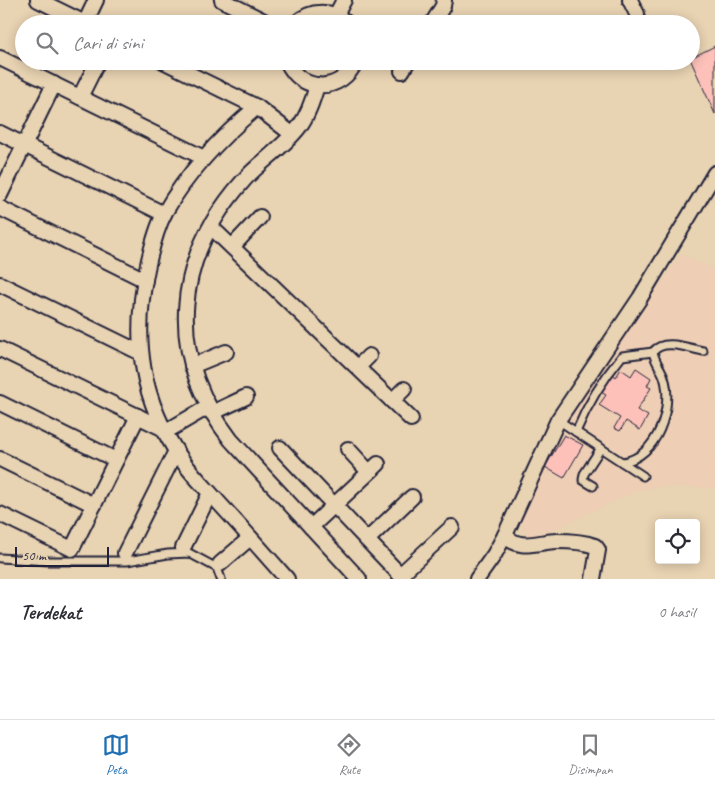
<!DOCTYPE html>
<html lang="id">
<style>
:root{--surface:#fff;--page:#f7f7f7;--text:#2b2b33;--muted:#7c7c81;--line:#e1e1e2;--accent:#1f6fb2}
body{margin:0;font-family:Caveat,sans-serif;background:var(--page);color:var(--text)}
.controls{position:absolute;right:15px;bottom:15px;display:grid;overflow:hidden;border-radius:5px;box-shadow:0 2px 12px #0003}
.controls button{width:45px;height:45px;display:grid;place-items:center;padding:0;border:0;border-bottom:1px solid var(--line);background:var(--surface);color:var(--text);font:25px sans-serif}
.scale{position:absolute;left:15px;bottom:12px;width:94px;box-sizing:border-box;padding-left:5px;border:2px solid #22223b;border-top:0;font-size:14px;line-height:18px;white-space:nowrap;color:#22223b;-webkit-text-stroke:4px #e8d3b2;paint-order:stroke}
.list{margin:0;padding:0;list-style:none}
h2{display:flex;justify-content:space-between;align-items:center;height:65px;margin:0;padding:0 20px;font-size:21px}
h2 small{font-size:16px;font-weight:400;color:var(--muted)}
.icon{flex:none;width:28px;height:28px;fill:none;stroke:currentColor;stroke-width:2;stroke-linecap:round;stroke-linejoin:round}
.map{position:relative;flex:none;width:715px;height:579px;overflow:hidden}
.search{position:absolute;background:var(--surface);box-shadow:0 2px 12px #0003;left:15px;right:15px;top:15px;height:55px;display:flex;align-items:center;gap:12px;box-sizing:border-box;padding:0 18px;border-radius:28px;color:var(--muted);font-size:19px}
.sheet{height:140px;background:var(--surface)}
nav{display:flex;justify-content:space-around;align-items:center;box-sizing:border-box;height:70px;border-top:1px solid var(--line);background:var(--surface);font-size:14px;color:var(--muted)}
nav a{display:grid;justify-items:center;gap:2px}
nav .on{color:var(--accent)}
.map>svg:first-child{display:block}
</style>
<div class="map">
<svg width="715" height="579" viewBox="0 0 715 579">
<rect width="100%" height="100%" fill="#e8d3b2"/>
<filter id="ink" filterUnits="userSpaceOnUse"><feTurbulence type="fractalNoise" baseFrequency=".02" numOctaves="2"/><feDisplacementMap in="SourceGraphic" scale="10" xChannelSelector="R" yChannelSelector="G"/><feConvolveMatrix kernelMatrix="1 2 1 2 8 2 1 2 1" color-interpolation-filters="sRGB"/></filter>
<g filter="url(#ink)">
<!-- built -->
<path fill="#eeceb4" d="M681,254L715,270V488L661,486L639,490L548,532L543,535L533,536L527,535L523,531L521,521L570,412Z"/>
<!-- building -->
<g fill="#fdc1ba" stroke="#22223b">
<path d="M715,46V114L691,61V58Z"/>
<path d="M636,368L651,378L647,386L651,388L637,410L648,416L640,430L626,421L620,431L614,428L620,418L599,405L606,395L599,391L611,373L616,377L621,369L631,376Z"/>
<path d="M564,435L583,445L564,478L545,467Z"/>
</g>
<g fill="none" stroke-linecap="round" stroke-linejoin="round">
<defs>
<g id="service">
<path d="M558,420L643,476"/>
<path d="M576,432C588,403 602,380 622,356L653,352"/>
<path d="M622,462C657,458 674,407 664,377C661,368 655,362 653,352C663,338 688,348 703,351"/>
<path d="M593,486L583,480L584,474L601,448"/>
<path d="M0,558L48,561H127L168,554L189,553L217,568L221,579"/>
</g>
<g id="minor">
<path d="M38,0L87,24"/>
<path d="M222,0L270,24"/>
<path d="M630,0L637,14"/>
<path d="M336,15L344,0"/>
<path d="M85,23L96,0"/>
<path d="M295,24C311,9 332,9 348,24"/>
<path d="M432,24L443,6L444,0"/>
<path d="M0,58L204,158"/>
<path d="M163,61L257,107L292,134"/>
<path d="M287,61C301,94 342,93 356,61"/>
<path d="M402,71L408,61"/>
<path d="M31,73L37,61"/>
<path d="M317,85C313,100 308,115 299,127C284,147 260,162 244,180C173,259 165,355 231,440L359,579"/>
<path d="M80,97L98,61"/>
<path d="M257,107C221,137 189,170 165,212C156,229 151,250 147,269C132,339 141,401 182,460C193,476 207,489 219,503C242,528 265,554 287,579"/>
<path d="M0,133L164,214"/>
<path d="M0,195L54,84"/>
<path d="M0,208L145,280"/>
<path d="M211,227L411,419"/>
<path d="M232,247L260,217"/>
<path d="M0,284L141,353"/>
<path d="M0,349L164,429L172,428L208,407"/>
<path d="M192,366L226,352"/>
<path d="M358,367L369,356"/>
<path d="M392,401L404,389"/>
<path d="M0,403L116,460"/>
<path d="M212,413L246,397"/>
<path d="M280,448L404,579"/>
<path d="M348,449L369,472"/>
<path d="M0,459L94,505"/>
<path d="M0,514L72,549L138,416"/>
<path d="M311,527L378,464"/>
<path d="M505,535C519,552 539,541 557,541C568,541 584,542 595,546L598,550L593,579"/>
<path d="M367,540L412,497"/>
<path d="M183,548L210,493"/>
<path d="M125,553L176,451"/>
<path d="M220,564L250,538"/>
<path d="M400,575L452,527"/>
<path d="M477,579L494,555L505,535L558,420L640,298L715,173"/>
</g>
</defs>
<!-- service casing -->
<use href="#service" stroke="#22223b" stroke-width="11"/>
<!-- minor casing -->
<use href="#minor" stroke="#22223b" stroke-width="18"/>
<!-- service -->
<use href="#service" stroke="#e8d3b2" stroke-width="7"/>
<!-- minor -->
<use href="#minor" stroke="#e8d3b2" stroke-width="14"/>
</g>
</g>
</svg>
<div class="controls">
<button><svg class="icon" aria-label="locate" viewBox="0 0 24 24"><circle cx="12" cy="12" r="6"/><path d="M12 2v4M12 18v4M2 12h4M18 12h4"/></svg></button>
</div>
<div class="scale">50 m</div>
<div class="search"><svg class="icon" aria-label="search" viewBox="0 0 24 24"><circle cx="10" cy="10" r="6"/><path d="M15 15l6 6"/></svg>Cari di sini</div>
</div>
<section class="sheet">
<h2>Terdekat<small>0 hasil</small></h2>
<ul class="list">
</ul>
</section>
<nav>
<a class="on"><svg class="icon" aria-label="map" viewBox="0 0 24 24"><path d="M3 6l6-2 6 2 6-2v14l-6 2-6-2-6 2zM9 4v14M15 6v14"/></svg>Peta</a>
<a><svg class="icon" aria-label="directions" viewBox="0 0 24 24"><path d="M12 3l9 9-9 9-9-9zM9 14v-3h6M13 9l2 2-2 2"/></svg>Rute</a>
<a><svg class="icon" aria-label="saved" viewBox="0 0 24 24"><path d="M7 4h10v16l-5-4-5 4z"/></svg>Disimpan</a>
</nav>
